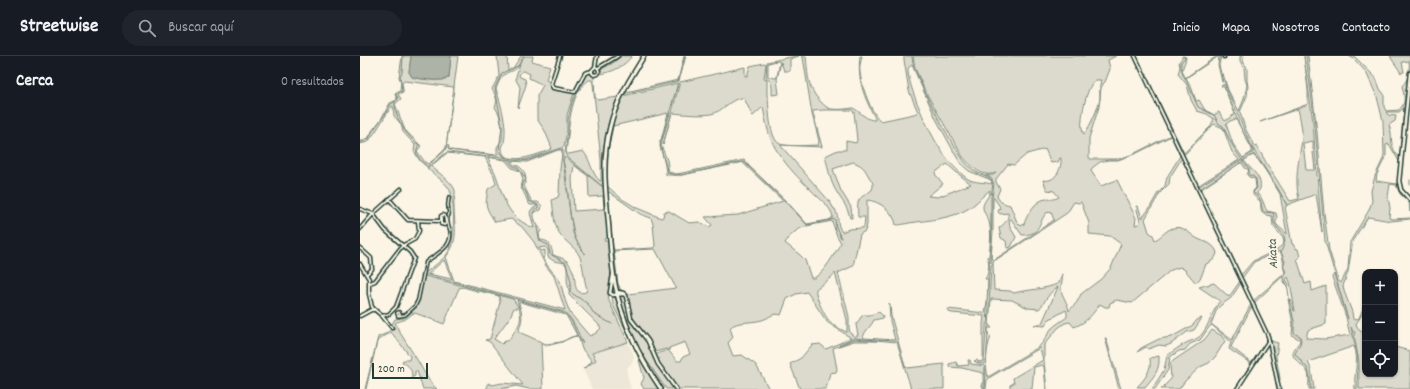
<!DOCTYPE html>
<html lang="es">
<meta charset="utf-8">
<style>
:root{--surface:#171b24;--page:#20242c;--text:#f1f3f6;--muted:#9ea1a6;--line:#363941}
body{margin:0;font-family:Dekko,sans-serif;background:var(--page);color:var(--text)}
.controls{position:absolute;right:12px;bottom:12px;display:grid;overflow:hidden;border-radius:8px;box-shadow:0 1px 3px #0004}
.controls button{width:36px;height:36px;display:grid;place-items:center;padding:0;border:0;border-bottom:1px solid var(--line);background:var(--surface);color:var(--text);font:20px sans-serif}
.scale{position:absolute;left:12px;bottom:10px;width:56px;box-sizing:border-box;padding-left:4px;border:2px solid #1f3d34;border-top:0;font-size:11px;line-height:14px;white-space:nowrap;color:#1f3d34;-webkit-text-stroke:3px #fcf5e5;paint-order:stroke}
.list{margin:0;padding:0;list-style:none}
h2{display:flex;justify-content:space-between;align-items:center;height:52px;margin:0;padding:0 16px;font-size:17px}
h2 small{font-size:13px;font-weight:400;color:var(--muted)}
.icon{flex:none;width:22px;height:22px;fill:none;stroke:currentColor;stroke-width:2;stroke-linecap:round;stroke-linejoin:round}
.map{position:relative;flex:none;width:1050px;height:333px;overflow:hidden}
header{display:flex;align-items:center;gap:24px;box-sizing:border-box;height:56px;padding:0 20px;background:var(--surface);border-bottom:1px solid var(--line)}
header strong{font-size:19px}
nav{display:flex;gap:22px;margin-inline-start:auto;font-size:14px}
.search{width:280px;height:36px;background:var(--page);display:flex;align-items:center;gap:10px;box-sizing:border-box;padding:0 14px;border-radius:22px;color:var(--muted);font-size:15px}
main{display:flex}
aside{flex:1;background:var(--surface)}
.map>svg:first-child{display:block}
</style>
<header>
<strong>Streetwise</strong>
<div class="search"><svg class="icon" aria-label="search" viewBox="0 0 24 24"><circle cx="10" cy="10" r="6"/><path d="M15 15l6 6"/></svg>Buscar aquí</div>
<nav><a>Inicio</a><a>Mapa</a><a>Nosotros</a><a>Contacto</a></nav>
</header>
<main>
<aside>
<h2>Cerca<small>0 resultados</small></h2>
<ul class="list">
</ul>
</aside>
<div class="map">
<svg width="1050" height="333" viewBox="0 0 1050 333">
<rect width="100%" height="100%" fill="#fcf5e5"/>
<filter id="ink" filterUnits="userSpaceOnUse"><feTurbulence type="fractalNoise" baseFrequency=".025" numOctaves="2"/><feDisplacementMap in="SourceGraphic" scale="8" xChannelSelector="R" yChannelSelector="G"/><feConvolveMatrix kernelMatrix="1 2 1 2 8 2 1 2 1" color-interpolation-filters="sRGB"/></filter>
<g filter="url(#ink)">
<!-- built -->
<path fill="#ece7d8" d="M268,286L274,300L273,305L267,312V318L271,333H232L223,313L236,304L232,297Z"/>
<!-- green -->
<g fill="#dcdacc" stroke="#7e8c80" fill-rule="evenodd">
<path d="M42,0H51L49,16L52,21C59,23 84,27 89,21L91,0H98L86,92L67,111L60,105L54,95L55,89L43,76L41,68L34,60L33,50L31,51L16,75L8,86L0,88V85L8,82L20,65L30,47L37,44V42L35,39V37L40,34L41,26L39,21ZM44,25L94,31L86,92L84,96L68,108L65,106L57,95L61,90L45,74L35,48L41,43L38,38L43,36V33L42,27Z"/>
<path d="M137,0H147L148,14L153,12L161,0H173L172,5L190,10L186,24L190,26V29L192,32L214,37L207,59V75L204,91L165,104L89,94L88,93V89L90,94L137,99V91L142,84V71L139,58L135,51C138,45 136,40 132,33L139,20ZM160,8L156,20V24L160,31L158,52L166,29L165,23L160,21L159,19L162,15H164L170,18L169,22L183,29L177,40V63L185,75L192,92L191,93C182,97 143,113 142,93C142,90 143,90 144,87C145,83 145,76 145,72C144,59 140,45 136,33C138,28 140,22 144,19C151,13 153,18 160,8Z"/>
<path d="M261,0H272C264,10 254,16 240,18L242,13L253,7Z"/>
<path d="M286,0L266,34V36L318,24L324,0H326L319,25L264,38Z"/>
<path d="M435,0H439L430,3V15H424L421,6L417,23L419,38L412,39C412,33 413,25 406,22L407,6ZM417,5L420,6L417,21L416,22L408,21V7Z"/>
<path d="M441,0H446C448,18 447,32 461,46C464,49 467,52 471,53C479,54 486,53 493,52C501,56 507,65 515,64V62C504,41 497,24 500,0H502C501,5 499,11 500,16C501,28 511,58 521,65L554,58L558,56L549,35L544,4V0H552C551,16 594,93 606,107C609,110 612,113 616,116C622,119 630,120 633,127L631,141V179L624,308L617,307L614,305L617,304L618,306L623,305V268L624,260L592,257L589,256L588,253L625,257L627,247L628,223H625C629,218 630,206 627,201L629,200C630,189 632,177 629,166C628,161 623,157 623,151C623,145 630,141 630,134C623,139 618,146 611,151C593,163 569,164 549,167C544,168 541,169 536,169C534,156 520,145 507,144V169L505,175L500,178L493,210L478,217L489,261V272L490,277L495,281L498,279L496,269L501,261L504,259H510L519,256L523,260V262L514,264C511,271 505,274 503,281L504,282L535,284L530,265L529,247L530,248L531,260L545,310L547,312L584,308V333H551L537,286L494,282L479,289L495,283L517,285H494L473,292L477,313L476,316L470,317L466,333H440L430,308L441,302L452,289L460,288L466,293L491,282L467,266L447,236L436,238L427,243L421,259C415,257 412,259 407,262C397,268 375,264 370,272L373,281L368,287L373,300L382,299L396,309L409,333H317L298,307L295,299L299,297L308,294L317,305H321L323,301L330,298L325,286L309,292L310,294L306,293L295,296L287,281L275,268L271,261L269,246L267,239L257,232C253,212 252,192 250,172C245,124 242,85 263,40L318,27V28L301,89L307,104L309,116L316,118L322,117L384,104L389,110L428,147L447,168L469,164L473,161C471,150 457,141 450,133C439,123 427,110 419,98C409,84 406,68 403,51L393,60L392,59L384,42C371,41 363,56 351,58C339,60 324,58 312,57L303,89L320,26L385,11V20H387L390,10L404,7L406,8L404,23L407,24V40L408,41C409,51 409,83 420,88C427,91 450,89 458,89L459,85L452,58L443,1ZM552,9L576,63L600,107L609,115L631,124L632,128C625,126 615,127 608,123C598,116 587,104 581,94C570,78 547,30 548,12ZM463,54H492L494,56L497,84L496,87L486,85V94H478L465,100C468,110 469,121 474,131C479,142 487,148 490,162H492L491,151L481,135L473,113L493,106C501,109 504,111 508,119C511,125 515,126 512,134C497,144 497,142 498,161H505L504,171L502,172L489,173L482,176C476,168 480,163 475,153H474L470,146L421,90V89L462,91L453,57V55ZM308,57L301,84L299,85L300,86C300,93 303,99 304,105C305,110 306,114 306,119H321L382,106L423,145L378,159L345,161L352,169L349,171L339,166L329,167L309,155L304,156L303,161L301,162L277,152L262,143L247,130L248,95L253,70ZM587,108L596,116L611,128L578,141L568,140L583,128L575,118L577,115ZM249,136L280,158L291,162L293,168L295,190L293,192L255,194L253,192L248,137ZM472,165L477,180L481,187C473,199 466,215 454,222H451L445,204L440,199L425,187C438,167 452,170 472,165ZM295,193L316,232L268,238L261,234L258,228L254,195ZM475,217L487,264V276C481,274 471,268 467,262C464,258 454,238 456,233C458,231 472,222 475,217Z"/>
<path d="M553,0H756L748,4L750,13L745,26L743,28L741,32L739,51L729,82V101L730,103H759L773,98L811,79L781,14L779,12L777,13L778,11L774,0L907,280L908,284L876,333H875L890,309V307L869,293L871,286L852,269L850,270L840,284L830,288L825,294L819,295L810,301L808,314L795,333H792L804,314L807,300C813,295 820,290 828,286C833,284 838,283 842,278C850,268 852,255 860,245L839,231L854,227L869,241L880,225L822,102L810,121L809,128L800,137L785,163L789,176L793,179L795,184C801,181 806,174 813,172C824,169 829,178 838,183C845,186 855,188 857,197C855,204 852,205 846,208L841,221L836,227L825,214L820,211L811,214L772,247L757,244L750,247L749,251H745L740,248C733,258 726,267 714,271L710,266L705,267L698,272L684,289V305L687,333H686L684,311L682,309L674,311L672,333H650V329L654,327L653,322L683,304L680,292L632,320L627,324L626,333H625L631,209L633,207L634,234L650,235L654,237C669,233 685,234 699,227L702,218C703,224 701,227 701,232C701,239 708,247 709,255L717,246L721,238L741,223L751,212L761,188L750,180L729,178V167L721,146L719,147L714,146L707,157L631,207L632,142L634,128L631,122L626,119H633L636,117C622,122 612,111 603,101L565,35L555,12ZM736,24H741C739,31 740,36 740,43C738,52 730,71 724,78L723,77C722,73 721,68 722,64C722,55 728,27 736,24ZM811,80L812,81L820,100L807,121L805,130L798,137L789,153L782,162L778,150H776L780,165L779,168L775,169L776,162L757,124L741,130L731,115L732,112L740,106L748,104H758L777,97ZM685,93L691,107L698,106L700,102H701C702,113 695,127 683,124L687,134L694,135L699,141C693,144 692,143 686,143C675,144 667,159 664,168L661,170L657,166L650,149C643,147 640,147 637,140L640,133L636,126V123L648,108L654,109L667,98ZM633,142H634L640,151L638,156L640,158L648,157C649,164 644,168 639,172L641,182L646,185L647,192H648L651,191L656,181L650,171L649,164L651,163L662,179C680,179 678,168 686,157L691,156L694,164L634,204L631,202L633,176ZM881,227L891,248L872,284L851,268L857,253L861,249L871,242ZM698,231L682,267L674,269L685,270L688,264L706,254L707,257V261C702,265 696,268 691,273C686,280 685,286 677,292L628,321C625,310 626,292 631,281L628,278V272H632L629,269L631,243L652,244L668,252L679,253C685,247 689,235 698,231ZM892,250L907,281V285L892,307L871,291Z"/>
<path d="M822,0L826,1C826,8 818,15 825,22L857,0H861L859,9L863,26H862L858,9L859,0L826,22L831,30L836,45L839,44L845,54L854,59L859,56L865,65L875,58L864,31L861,30L864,28L880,70L894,96L840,130H837L785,19L787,18V21L824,97L850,71L854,63L847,58L837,55L831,44L827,29L818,18L820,11L819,6L822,2ZM876,63L892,93V96L883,102L873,88L866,68L870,65ZM854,68L863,72L872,96L879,104L839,129L837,128L824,99Z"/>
<path d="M880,0H884L883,5L887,12V24L888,31L887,40L880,56L885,72L895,91L897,90L908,110L930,145L939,143C934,124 939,103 942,84C943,76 940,61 938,53L900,66L948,48V34L944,0L953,66L955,94H953V85L943,87L946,114H955L953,96L955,95L962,176L956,138L927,149C918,131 906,115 896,98C889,85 883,72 878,59C873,45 866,33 862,18H863L868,34L879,55L884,43L887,29L885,23L884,12L880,5Z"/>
<path d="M946,0H948L957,76L964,157L969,194L979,225L981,227L988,213L990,186L1009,154L1012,145L1011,135L1015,120L1023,103L1024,98L1023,65L1017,41L1006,16L994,3L989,0H994L1016,22L1020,33L1024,38V51L1026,55L1039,54C1047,46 1044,40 1042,30C1049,23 1050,14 1049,5L1042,6L1044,16L1041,17C1037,10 1033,6 1030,0H1050V7L1040,107L1029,88L1026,89V100L1017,118L1016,125L1037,128L1039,108L1040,109C1038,126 1035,134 1050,145V156L1049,146L1040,138L1036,129L1030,128L1028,141L1030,152L1029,162L1032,163L1050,162V163L1031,165L1008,161L993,184L988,216L983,230L984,235L992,256L993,263L995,264L999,262L1005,247L1003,257L996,268L999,274L1005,278V318H1035V291L1050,295V333H999V306L994,279L995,276H993L991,271L998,302L997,333H995C993,318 1000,305 994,290L948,306L951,313L954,333H949C948,328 950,322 948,317C945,309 931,304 933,296C934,293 938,288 940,285L939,283L933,280L932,278L933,268L928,243H931L934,255H935L930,226L928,221L926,223L929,229L927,230L923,226V220L894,247L911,285L918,287L916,301L920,322L919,333L910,283L839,133L894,98L917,131L927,150L925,151L932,188H933L935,192L938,193L940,201L937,203L945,228L951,226L952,235L966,230V268L948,274L946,282L965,283L990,279L986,261L972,221L974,218L988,263L965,185L954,60ZM1044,52L1040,100H1038C1028,87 1034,83 1029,69L1035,65L1036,60L1028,59L1026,56H1039ZM893,99L901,107L920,138L927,178L916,168V166L917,162L916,157L907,155C903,149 904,142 897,138C897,136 899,135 900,133C903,120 889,113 884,104ZM880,107H882L885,112L889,114L887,119L889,121L895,123L896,132L893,135V139L901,146C900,159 902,158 912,160L913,170L923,182L924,187L921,190L915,195L893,205L881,219L840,134ZM920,195C925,205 922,208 925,217L893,245L882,222L894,206Z"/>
<path d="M229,17L234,21L235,41L238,44L258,41C251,58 245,77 243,96C242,106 245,120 242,130L206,100L205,97L208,76V63L212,47L218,32L227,18ZM229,24H232L233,28L241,104V125H240C231,117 231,104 223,95L209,98H207L206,95C210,72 208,39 229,24Z"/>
<path d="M198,93L203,94V105L213,177L217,186L225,198L215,182L214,177L210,158L206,118L203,104L205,101L244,132L248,182L244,183L245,185H248L251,217L248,237L249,245L268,286L232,297L236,304L223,313L232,305L222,293L218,280L211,281L202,286L186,290L181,287L183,333H169L156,330L140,333H126L128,330V327L132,329L142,327L163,329L130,286L125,284L130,283L140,246L139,240L119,235L117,237V235L103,231L99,232L84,268L55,257C51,258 50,260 47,262C43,265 38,265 35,267C41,280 49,290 56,302C63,313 67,324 77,333H63L57,315H55V320L52,322C52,314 50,310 42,306L43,304H49L50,300L31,276L19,283L17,286L6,333H5L18,281L25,278L33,272L32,268L35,263L43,262L50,257L58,247L63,221L65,220L153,243L159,252H154L150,261L134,283L142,288L145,285H148C160,267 164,267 157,244L201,256C215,261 215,280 223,288C218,277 214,263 204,256L64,218C72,211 84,204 89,195C95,184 94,148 91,137C88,127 74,119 67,112L87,96L161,105L169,104ZM198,94H202V97L200,113L199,138L198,141L192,144C194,155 193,169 200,178C205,186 215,191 219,199C224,209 223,222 227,233L226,236C213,240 216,225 214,218C213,214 210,209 208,206C204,202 198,201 193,199C191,190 190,184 180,184L179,178L181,174C177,168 173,164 174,156L181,154L182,150L178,146H172L164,130C168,124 165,113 158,110C154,108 153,109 151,105L167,106ZM87,97L125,101L134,120L136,128L128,133C125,151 125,150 135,166L151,163L162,171L174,186L186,210L194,220L205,254L94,225L86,201C100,183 94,171 94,150C93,144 97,137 94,132C89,123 78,117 71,110ZM128,101L145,104L152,112L160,115L163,123L161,132C165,137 166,144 170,149H177V150L171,154L170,157L174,172C149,162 144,146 137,122C135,115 130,108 128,101ZM214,109L228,120L229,141L243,140L244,153L214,155L212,123ZM185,191L188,194V201L194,205L205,207C208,214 207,216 207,223C207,229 210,233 209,239L238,268L241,272L236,277L230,280L227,277L210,257L205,244L200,225L187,209L183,201L185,200V194L181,195L179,192ZM84,204L92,223L68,218ZM160,246L206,259L217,279L201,286L186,288L159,276C159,273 160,271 161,267C163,260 161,254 159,247Z"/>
<path d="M261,239H264L265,240L269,260L272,267L286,282L294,302L315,333H306L281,296L285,305L304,333C300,330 298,325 295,321C279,298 265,269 260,241Z"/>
<path d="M254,241L257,244L269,281L253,249L252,243Z"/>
<path d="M842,262L834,274L827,276L811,288L806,290L799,289L788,293L786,291L777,296L781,292L799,283L811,281L817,278L833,269L837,264Z"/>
<path d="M852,274L862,280L865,285L855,301L849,307L840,311L825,325L819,333H801L811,323L810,307L844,284Z"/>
<path d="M745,282H746L761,333H759Z"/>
<path d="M277,297L300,333H284L281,328L284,322Z"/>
<path d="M799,300C800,315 794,320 785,331H777C785,323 792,314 790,302Z"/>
<path d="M608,304H610L611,308L625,310L624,333L622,330L623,326V317L602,312L589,311V308L596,306L598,310L609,309Z"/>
</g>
<!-- water -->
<path fill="#aeb3a7" stroke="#758479" d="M51,0H91L89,21C84,27 60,23 52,21L49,16Z"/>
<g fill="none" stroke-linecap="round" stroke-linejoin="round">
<!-- stream -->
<g stroke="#758479" stroke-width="1">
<path d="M164,0L158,10L142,17L135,32L142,70L139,94L142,98L153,110L158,112L166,123L163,127L162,132L166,136L169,145L178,149V152C168,156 176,164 177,172C178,176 178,180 180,185L188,189L190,198L206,207L211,226L210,236L228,248L234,258L252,268"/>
<path d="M824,0L825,2L821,6V12L838,51L854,59L859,68L863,70C871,88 877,98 889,113V119L893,120L896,123L897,132L893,136L900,143L903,156L913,157L914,159V167L924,180L925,185L921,196L925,206L923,210L926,216L924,222L928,233L930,248L934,265V276L935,278L940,280C943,287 937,292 935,298L948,313L950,322L951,333"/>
<path d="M318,25L325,0"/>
<path d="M318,27L300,90L308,117L314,119H322L384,106L431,151L447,169L475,163L476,171L481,182"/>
<path d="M35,46C34,62 47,81 59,89C53,97 60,104 66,109"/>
<path d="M0,87L9,83L12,75L26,57L30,49L38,43L36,37L42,35L40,20L42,17L43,0"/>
<path d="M1050,129V124"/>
</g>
<defs>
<path id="pedestrian" d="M40,259L39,256L37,257L38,260L45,259L55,250L58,244L66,206C77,197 93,192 90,174C88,168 86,164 89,158L88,149L89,141"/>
<g id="minor">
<path d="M200,0L191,28L193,32L215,36L225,17L232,15"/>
<path d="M775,0L908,280L919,333"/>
<path d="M864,1V0"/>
<path d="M235,11L238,12L239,16L238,18L234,19L232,17V14L235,11L237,0"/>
<path d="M238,12L258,0"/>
<path d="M29,143L48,164L80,165"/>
<path d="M0,153L13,158L25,174L50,196L54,202L36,251L29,258L22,260"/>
<path d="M83,159L85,160L86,168L85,169L81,168V160Z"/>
<path d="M0,173L13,158L41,133"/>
<path d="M0,192L11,202L12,213L7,218"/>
<path d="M0,208L9,223V238L12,251L14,253V254H11L0,260"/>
<path d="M10,227L15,225L42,190L55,183L59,175L58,165"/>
<path d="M14,253L22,260L32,272"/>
<path d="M877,333L909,284"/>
</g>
<g id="tertiary">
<path d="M1050,17L1039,125L1041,134L1050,144"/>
<path d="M253,219L250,237L253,239L264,238"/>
<path d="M257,236L263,237L266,240L271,263L288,285L298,308L316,333"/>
</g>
<path id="secondary" d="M284,0C270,23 256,44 250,71C242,101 245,131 248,162C250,184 251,206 255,228C262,266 279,301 301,333"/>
</defs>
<!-- pedestrian casing -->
<use href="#pedestrian" stroke="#1f3d34" stroke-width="4.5"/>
<!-- minor casing -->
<use href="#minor" stroke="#1f3d34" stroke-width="5"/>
<!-- tertiary casing -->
<use href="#tertiary" stroke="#1f3d34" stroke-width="5.5"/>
<!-- secondary casing -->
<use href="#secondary" stroke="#1f3d34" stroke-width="6"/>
<!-- pedestrian -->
<use href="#pedestrian" stroke="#fcf5e5" stroke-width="1.5"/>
<!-- minor -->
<use href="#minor" stroke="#fcf5e5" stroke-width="2"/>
<!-- tertiary -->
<use href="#tertiary" stroke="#fcf5e5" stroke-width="2.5"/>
<!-- secondary -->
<use href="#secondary" stroke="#fcf5e5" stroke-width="3"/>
</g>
</g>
<g text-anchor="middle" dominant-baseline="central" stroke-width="3.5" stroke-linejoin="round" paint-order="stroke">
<!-- water labels -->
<g font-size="13" font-style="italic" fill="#435a51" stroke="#fcf5e5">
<text transform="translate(914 198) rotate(-93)">Akata</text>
</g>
</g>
</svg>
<div class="controls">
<button>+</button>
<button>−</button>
<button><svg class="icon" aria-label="locate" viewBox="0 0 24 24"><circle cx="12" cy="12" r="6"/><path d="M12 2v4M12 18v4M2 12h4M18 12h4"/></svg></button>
</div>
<div class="scale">200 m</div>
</div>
</main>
